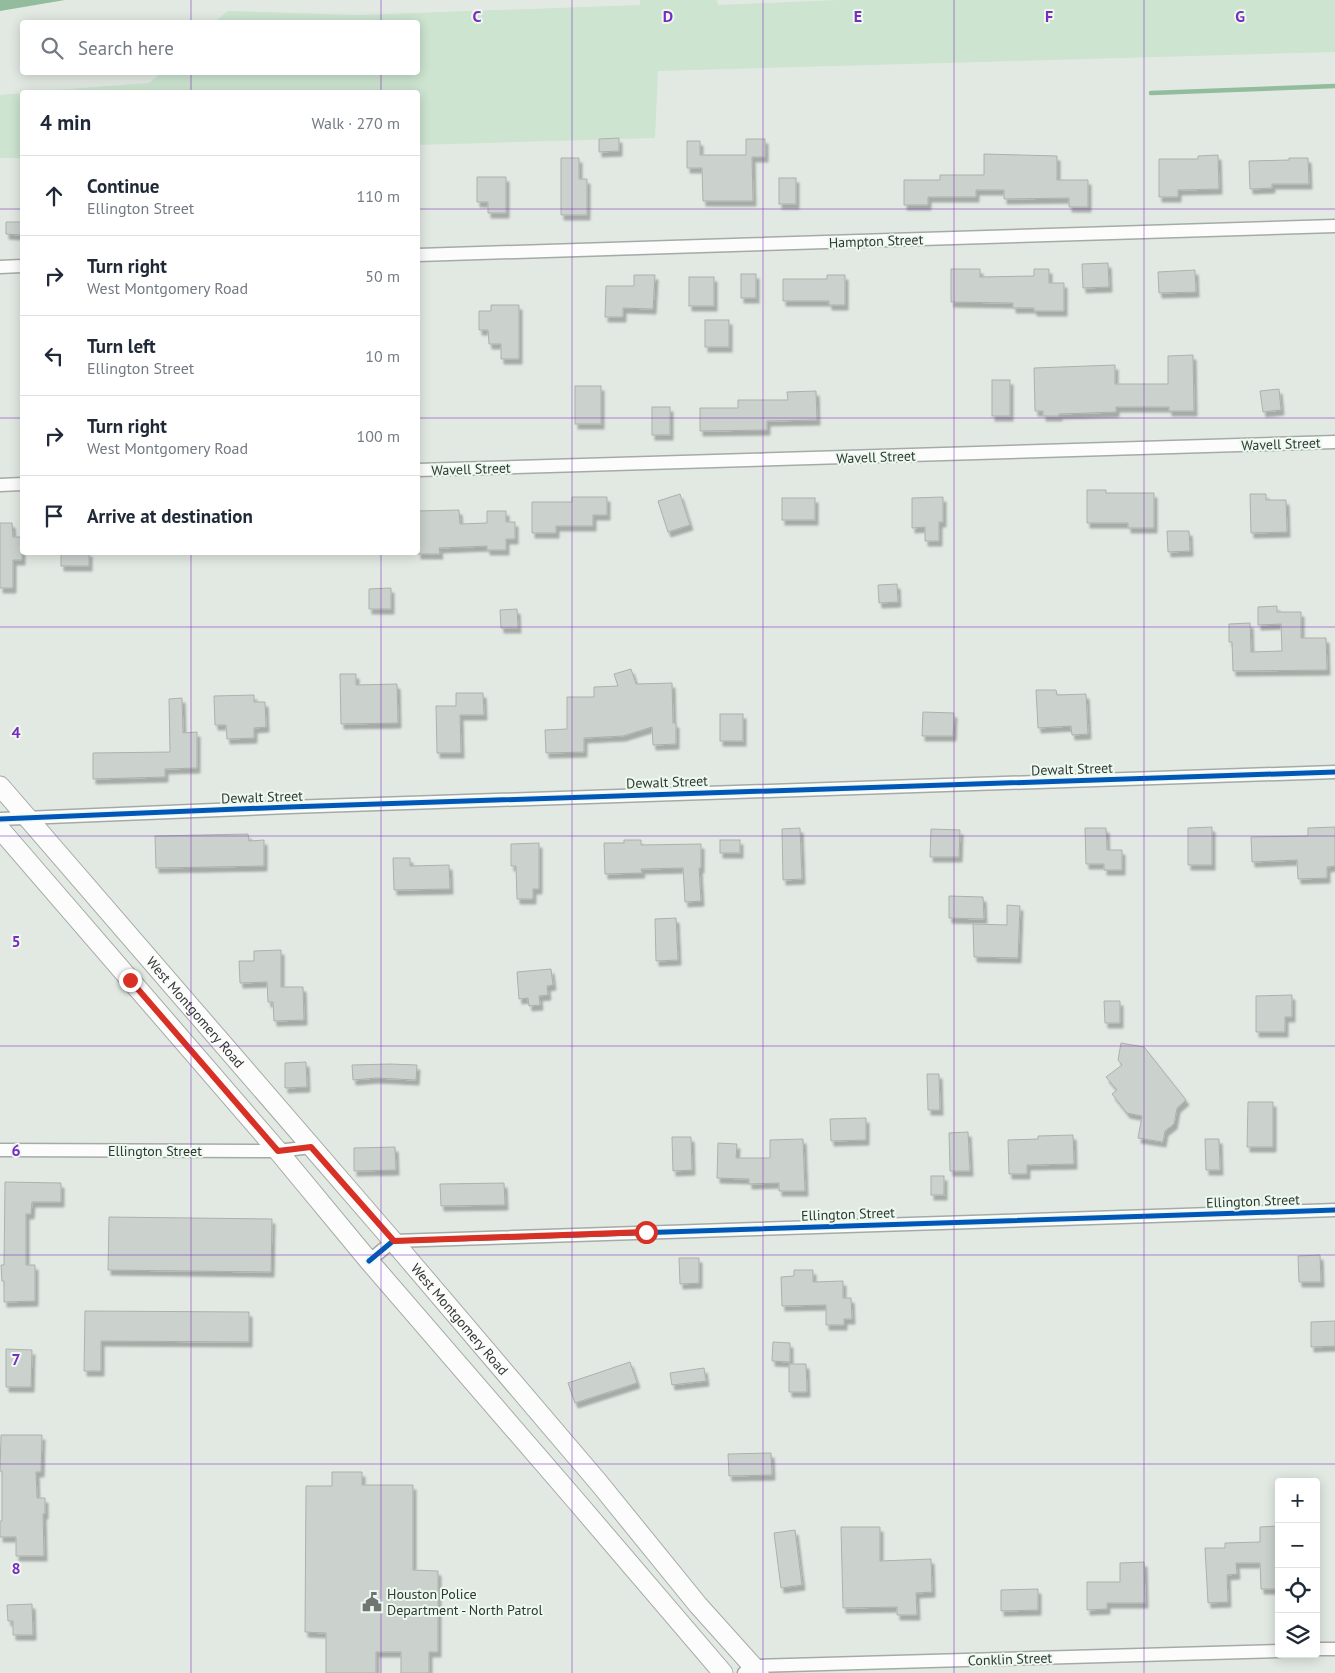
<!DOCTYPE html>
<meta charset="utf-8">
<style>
:root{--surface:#fff;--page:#f2f2f3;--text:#1f2937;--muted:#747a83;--line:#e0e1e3}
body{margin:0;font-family:"PT Sans",sans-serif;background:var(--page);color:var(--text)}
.controls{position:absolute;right:15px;bottom:15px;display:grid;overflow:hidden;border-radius:5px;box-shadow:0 2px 12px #0003}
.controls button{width:45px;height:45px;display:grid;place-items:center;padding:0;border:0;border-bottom:1px solid var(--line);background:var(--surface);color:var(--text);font:25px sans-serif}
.stop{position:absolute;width:15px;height:15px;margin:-11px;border:4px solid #d93025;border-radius:50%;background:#fff}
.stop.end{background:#d93025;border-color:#fff;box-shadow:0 1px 5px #0008}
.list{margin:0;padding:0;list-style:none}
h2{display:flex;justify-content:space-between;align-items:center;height:65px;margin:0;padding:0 20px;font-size:21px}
h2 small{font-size:16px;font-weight:400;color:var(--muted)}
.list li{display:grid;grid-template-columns:32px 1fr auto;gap:15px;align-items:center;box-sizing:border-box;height:80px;padding:0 20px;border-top:1px solid var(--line)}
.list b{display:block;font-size:19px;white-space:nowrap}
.list p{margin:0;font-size:16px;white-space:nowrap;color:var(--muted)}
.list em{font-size:16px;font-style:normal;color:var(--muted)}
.icon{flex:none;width:28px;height:28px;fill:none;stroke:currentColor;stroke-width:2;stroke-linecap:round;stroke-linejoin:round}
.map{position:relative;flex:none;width:1335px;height:1673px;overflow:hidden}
.search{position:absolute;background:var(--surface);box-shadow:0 2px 12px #0003;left:20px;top:20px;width:400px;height:55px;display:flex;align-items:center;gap:12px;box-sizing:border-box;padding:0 18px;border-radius:5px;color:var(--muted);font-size:19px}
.panel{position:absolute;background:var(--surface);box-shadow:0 2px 12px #0003;left:20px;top:90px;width:400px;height:465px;border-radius:5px}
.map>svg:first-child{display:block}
</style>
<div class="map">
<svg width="1335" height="1673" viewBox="0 0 1335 1673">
<defs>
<filter id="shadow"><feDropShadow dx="3" dy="5" stdDeviation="1" flood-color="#0004"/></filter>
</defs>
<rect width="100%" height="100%" fill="#e2e9e3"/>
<!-- green -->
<g fill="#cce4d0">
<path d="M640,0H717L718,5L840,0H1335V52L658,71L655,138L418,145V92H28L149,83L161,73L418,72V22H215L228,11L358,15L640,5Z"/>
<path d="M22,93V158H0V95Z"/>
</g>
<!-- water -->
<path fill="#92bc9b" d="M0,0H65L0,11Z"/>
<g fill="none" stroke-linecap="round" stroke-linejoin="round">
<!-- stream -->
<path stroke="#92bc9b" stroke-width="4.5" d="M1151,93L1335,86"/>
</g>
<!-- building -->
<g fill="#cbd1cc" stroke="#acb1ad" filter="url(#shadow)">
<path d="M619,138V151L599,152V139Z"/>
<path d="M746,139H765V157H752L753,201H703L702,168H687V141H700V155H746Z"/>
<path d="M984,154L1057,156V180H1088V207H1069V198L1004,199V190H976V197H928V205H904V180H940V175H984Z"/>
<path d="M1218,155L1219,189L1178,190V197H1159V159H1198V156Z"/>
<path d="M561,158H579V179H587V215H561Z"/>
<path d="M1289,158H1308L1309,184H1272V188L1250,189L1249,161L1289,160Z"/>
<path d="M477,177H506V213H488V202H477Z"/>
<rect x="779" y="178" width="17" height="26"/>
<path d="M6,222H21V235L6,234Z"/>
<path d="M1108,263L1109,287L1083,288L1082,264Z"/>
<path d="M951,269H980V277L1034,276V269H1049V283H1064V311H1034V308H1013V303L951,302Z"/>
<path d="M1195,270L1196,292L1159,293L1158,272Z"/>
<rect x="741" y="274" width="15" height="24"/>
<path d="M634,275H655L653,309L623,308V317H605L606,286H634Z"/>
<path d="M827,275H845V305H829V301H783V279H827Z"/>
<rect x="689" y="277" width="25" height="29"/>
<path d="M491,305H519V359H501V344H489L488,330H479V311H491Z"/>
<rect x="705" y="320" width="24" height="27"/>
<path d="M1193,355L1194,411H1169V407H1116V412L1059,414V416H1043V411H1035L1034,368L1115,365V384H1168V356Z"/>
<rect x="992" y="380" width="18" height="36"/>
<rect x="575" y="386" width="26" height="38"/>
<path d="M1279,389L1281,410L1263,412L1260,391Z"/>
<path d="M816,391L817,420L767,421V430L700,431V408H738V400H788L787,392Z"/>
<rect x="652" y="407" width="18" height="28"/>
<path d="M1087,490H1106V493H1154V528H1128V523H1087Z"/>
<path d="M680,494L690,525L668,532L658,501Z"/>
<path d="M1250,494H1266V500H1286L1287,532L1251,533Z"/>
<path d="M572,497H607V515H593V526H556V533H532V502H572Z"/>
<path d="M943,497V522H939V541H925V527L912,528V498Z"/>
<rect x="782" y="498" width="33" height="22"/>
<path d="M459,510L460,524L487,523V511H506V522H515V539H506V550H487V546L439,548L440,554H418V511Z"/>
<path d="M0,523H12L13,537H22V560H13V588H0Z"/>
<path d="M1167,531H1189L1190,551L1168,552Z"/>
<rect x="61" y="552" width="28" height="14"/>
<path d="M897,584L898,602L879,603L878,585Z"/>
<path d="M391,588V609H369V589Z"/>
<path d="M1277,606V612H1301V638H1326L1327,670L1233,671L1232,642H1229V624L1250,623L1251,652L1282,651L1281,624L1258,625V607Z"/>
<path d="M517,609L518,628H501L500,610Z"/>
<path d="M631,669L636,684L672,683L673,723H676V744L653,745L652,727L623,736L584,738V752L546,753L545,730L567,729V697H594V687L618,686L614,674Z"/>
<path d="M340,674H356V685L397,684L398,723L341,724Z"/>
<path d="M1036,690H1056L1057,695L1086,694L1088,734L1072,735L1071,726L1038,728Z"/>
<path d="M456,693H483L484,715H460L461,753H437L436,706H456Z"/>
<path d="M254,695V702H265L266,727L254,728V738L227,739L226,725H215L214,696Z"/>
<path d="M182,698L183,733L197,732V768L165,769V777L93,779V753L170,752L169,699Z"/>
<path d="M923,712L954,713L953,736H922Z"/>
<rect x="720" y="714" width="23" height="27"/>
<path d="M1212,827V865H1188V828Z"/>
<path d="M1335,827V866L1327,867V878L1298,879L1297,860L1252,862L1251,837L1308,836V828Z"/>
<path d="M800,828L802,879L783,880L782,829Z"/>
<path d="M1085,828H1106L1107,850H1122V870H1104V864H1086Z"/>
<path d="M931,829L960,830L959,857H930Z"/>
<path d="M248,834L249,841L264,840V866L156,868L155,836Z"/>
<path d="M624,840H641V845L701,844V868H699L701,901L685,902L683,868L641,869L642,873L605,874L604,843H624Z"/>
<rect x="720" y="840" width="20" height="13"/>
<path d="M539,843V889H533V899H517L516,866H511V844Z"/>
<path d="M393,858H410V866L449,865L450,889L394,890Z"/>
<path d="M949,896L983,897L984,919L949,918Z"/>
<path d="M1007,905L1020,906L1018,958L974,957L973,924L1007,925Z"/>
<path d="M676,918L678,960L656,961L655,919Z"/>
<path d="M281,950V987H303L304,1020L274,1021L273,1002H268L267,982L240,983L239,961H254V951Z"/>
<path d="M551,969L553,985L547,986L548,995L539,996L540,1005L529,1006L528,998L519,999L517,972Z"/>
<path d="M1292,995V1017H1285V1032H1256V996Z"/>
<path d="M1104,1001H1120V1023H1105Z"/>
<path d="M1121,1043L1144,1047L1186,1100L1177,1108L1174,1124L1165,1131L1163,1142L1138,1138L1142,1116L1127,1113L1112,1094L1117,1090L1106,1077L1122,1065L1118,1060Z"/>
<path d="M306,1062L307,1087L285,1088V1063Z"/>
<path d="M390,1064L417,1065L416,1080L376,1078L353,1080L352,1065Z"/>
<path d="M927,1074H939L940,1110H928Z"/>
<path d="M1248,1102H1273V1147H1247Z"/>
<path d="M866,1118V1140L831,1141L830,1119Z"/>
<path d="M968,1132L970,1171H950L949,1133Z"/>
<path d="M1073,1135L1074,1164L1027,1165V1174H1009L1008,1140L1038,1139V1136Z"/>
<path d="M672,1137H691L692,1170L673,1171Z"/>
<path d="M803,1139L805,1191H779V1183L749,1184V1179L717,1178L718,1143L737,1144L736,1158H770V1140Z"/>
<path d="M1205,1139H1219L1220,1170H1206Z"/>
<path d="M395,1147L396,1170L354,1171V1148Z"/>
<rect x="931" y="1176" width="13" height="19"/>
<path d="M5,1182L61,1183V1202H32L31,1214H26V1265H35V1301L4,1302V1281H2L1,1265H4Z"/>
<path d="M504,1183L505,1205L441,1206L440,1184Z"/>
<path d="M109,1217L272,1219L271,1272L108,1270Z"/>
<path d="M1320,1255L1321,1282H1299L1298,1256Z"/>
<path d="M679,1258H699V1283L680,1284Z"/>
<path d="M794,1270H813V1282L843,1281V1298H851L852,1319H844V1325H826V1305L782,1306L781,1277L794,1276Z"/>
<path d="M85,1311L249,1312V1342L101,1341V1371H84Z"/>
<path d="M1335,1321V1346L1311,1347V1322Z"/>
<path d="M773,1342L790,1343V1362L772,1361Z"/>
<path d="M6,1349L32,1350L31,1387H6Z"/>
<path d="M630,1362L637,1383L575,1403L568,1383Z"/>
<path d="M789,1364H806L807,1392H789Z"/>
<path d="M704,1368L706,1381L672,1385L670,1373Z"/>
<path d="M1,1435H42L41,1472H36L37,1498H45V1514H43L44,1556H16V1537H0V1521H2V1471H0Z"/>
<path d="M771,1453L772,1475L729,1476L728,1454Z"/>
<path d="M332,1472H362V1485H413V1570L438,1571V1652H429V1673H401V1652H376V1673H326V1633L305,1632L306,1486H332Z"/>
<path d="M1279,1526V1589H1261L1260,1563H1236L1237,1574L1227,1575L1228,1602L1208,1603L1205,1548H1225V1543L1260,1542V1527Z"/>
<path d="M841,1527H880V1561L931,1559L932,1592L916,1593L917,1615H897V1607L843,1608Z"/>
<path d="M795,1530L802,1585L781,1588L774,1533Z"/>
<path d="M1144,1562L1145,1603H1107V1609L1087,1610V1582H1120V1563Z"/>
<path d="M1038,1589V1610L1001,1611V1590Z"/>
<path d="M32,1604L33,1635H13V1621H8L7,1605Z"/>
</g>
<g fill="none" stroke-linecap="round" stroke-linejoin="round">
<defs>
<g id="minor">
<path d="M418,255L1335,226"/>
<path d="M0,267L22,266"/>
<path d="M418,470L1335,442"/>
<path d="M0,485L22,484"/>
<path d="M0,819L289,807L1335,772"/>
<path d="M0,1150L278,1151L311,1147"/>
<path d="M369,1261L393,1241L1335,1210"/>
<path d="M1316,1649H1335"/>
<path d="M744,1673L754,1666L1279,1651"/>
</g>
<g id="secondary">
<path id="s1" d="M0,786L393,1241L599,1483L698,1605L759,1673"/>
<path d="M0,829L278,1151L369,1261L577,1502L723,1673"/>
</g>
</defs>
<!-- minor casing -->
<use href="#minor" stroke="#a6aaa6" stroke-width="15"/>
<!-- secondary casing -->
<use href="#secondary" stroke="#a6aaa6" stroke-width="21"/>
<!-- minor -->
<use href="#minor" stroke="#fbfcfb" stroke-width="12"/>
<!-- secondary -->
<use href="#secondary" stroke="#fbfcfb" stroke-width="19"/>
<defs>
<g id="cycleway">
<path d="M0,819L289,807L1335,772"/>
<path d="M369,1261L393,1241L1335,1210"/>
</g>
</defs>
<!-- cycleway casing -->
<use href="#cycleway" stroke="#ecf9ef" stroke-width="8"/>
<!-- cycleway -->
<use href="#cycleway" stroke="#0057b8" stroke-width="5"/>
</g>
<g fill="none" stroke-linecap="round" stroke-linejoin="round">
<!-- route -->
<path stroke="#d93025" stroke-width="6" d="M130,980L278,1151L311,1147L394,1241L646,1232"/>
</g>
<!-- grid -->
<path fill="none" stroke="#7b2cbf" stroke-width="1" stroke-opacity="0.55" d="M191,0V22M381,0V22M572,0V1673M763,0V1673M954,0V1673M1144,0V1673M191,72V92M381,72V92M0,209H22M418,209H1335M0,418H22M418,418H1335M191,552V1673M381,552V1673M0,627H1335M0,836H1335M0,1046H1335M0,1255H1335M0,1464H1335"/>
<!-- icons -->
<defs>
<symbol id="civic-bare" viewBox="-9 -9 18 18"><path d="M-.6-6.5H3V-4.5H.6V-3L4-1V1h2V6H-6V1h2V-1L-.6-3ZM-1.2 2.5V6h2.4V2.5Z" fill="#707571" stroke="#ecf9ef" stroke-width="2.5" paint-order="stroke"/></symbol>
</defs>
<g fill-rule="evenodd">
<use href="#civic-bare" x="358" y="1588" width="28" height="28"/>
</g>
<g text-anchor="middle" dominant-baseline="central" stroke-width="4" stroke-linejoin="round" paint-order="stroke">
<!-- street labels -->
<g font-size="14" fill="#323733" stroke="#ecf9ef">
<text transform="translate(876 241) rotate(-2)">Hampton Street</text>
<text transform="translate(1281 444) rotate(-2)">Wavell Street</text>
<text transform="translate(876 457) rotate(-2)">Wavell Street</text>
<text transform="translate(471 469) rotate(-2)">Wavell Street</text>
<text transform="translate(1072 769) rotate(-2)">Dewalt Street</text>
<text transform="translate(667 782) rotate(-2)">Dewalt Street</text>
<text transform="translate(262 797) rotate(-2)">Dewalt Street</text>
<text stroke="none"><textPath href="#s1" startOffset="299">West Montgomery Road</textPath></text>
<text x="155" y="1151">Ellington Street</text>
<text transform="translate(1253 1201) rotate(-2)">Ellington Street</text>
<text transform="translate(848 1214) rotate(-2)">Ellington Street</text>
<text stroke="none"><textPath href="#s1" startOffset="704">West Montgomery Road</textPath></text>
<text transform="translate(1010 1659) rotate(-2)">Conklin Street</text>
</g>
<!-- poi labels -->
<g font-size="14" fill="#323733" stroke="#ecf9ef" text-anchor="start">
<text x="387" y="1594">Houston Police<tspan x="387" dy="16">Department - North Patrol</tspan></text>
</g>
</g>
<g font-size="16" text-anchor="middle" font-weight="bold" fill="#7b2cbf" stroke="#ecf9ef" stroke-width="4" stroke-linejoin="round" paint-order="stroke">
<text x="477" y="22">C</text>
<text x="668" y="22">D</text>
<text x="858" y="22">E</text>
<text x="1049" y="22">F</text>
<text x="1240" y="22">G</text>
<text x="16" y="738">4</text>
<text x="16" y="947">5</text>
<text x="16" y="1156">6</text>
<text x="16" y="1365">7</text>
<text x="16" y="1574">8</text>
</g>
</svg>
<div class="controls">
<button>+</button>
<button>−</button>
<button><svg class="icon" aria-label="locate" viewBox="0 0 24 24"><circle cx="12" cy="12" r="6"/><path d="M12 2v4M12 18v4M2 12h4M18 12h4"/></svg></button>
<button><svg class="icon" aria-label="layers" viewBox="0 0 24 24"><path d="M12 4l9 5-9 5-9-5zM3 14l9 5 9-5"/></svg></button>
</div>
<div class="stop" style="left:646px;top:1232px"></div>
<div class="stop end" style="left:130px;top:980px"></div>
<div class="search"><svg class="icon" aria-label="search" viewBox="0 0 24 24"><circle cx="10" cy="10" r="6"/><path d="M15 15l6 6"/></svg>Search here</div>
<section class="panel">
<h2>4 min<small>Walk · 270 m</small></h2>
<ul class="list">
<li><svg class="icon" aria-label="ahead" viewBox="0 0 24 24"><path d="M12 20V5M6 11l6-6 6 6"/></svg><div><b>Continue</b><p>Ellington Street</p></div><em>110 m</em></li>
<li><svg class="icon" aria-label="right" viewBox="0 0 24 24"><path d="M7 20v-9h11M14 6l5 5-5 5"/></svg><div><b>Turn right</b><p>West Montgomery Road</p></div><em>50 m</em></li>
<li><svg class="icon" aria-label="left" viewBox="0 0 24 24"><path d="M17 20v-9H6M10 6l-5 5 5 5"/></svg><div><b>Turn left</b><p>Ellington Street</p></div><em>10 m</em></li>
<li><svg class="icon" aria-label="right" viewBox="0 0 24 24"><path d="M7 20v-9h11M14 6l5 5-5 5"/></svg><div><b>Turn right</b><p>West Montgomery Road</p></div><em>100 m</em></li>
<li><svg class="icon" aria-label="arrive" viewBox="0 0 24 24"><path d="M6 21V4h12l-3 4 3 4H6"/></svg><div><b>Arrive at destination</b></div></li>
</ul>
</section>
</div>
